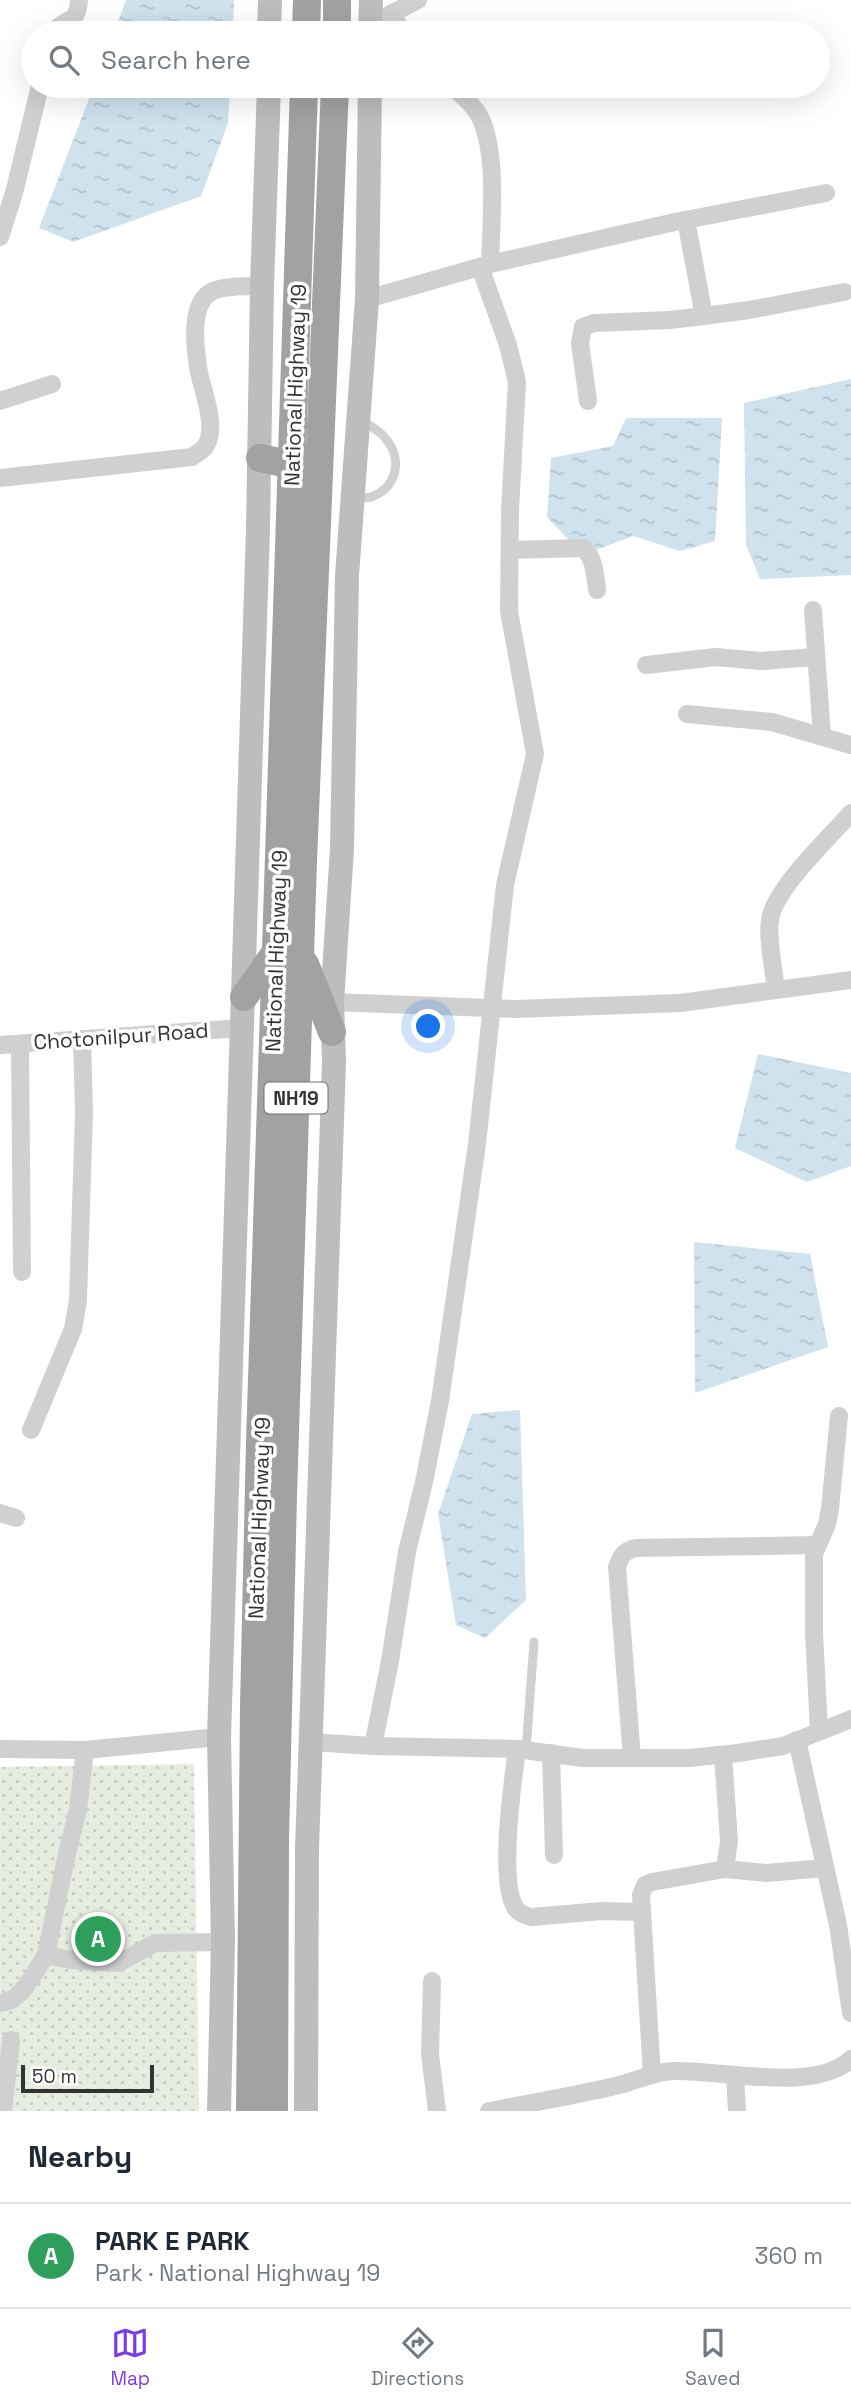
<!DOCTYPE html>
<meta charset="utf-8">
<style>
:root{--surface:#fff;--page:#f2f2f3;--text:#1f2937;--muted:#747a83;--line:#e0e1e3;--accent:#7c3aed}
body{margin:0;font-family:"Space Grotesk",sans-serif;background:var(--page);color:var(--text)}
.scale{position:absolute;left:21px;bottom:18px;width:133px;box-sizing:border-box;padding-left:7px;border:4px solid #333;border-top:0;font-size:19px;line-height:24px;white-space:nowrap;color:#333;-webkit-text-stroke:5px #fff;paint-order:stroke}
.you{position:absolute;left:429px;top:1027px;width:24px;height:24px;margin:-18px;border:5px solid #fff;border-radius:50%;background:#1a73e8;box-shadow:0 0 0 10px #1a73e833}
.badge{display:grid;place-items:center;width:46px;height:46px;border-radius:50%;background:var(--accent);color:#fff;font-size:23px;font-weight:700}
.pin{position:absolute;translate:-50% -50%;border:4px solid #fff;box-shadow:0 2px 7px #0006}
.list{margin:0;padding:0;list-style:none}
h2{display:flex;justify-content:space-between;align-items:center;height:91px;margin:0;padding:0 28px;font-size:30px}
h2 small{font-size:23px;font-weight:400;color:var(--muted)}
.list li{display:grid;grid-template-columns:46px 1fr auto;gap:21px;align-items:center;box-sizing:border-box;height:105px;padding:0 28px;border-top:2px solid var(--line)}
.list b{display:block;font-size:26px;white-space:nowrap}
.list p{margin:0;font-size:23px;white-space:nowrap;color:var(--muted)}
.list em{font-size:23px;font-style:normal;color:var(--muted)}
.icon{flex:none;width:38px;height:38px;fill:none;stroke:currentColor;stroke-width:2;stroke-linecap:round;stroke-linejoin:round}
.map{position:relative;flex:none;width:851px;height:2111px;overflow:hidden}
.search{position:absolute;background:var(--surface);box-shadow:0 7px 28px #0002;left:21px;right:21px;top:21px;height:77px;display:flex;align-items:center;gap:18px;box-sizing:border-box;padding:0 24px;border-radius:38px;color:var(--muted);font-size:26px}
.sheet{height:196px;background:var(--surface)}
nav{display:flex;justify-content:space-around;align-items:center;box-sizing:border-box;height:98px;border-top:2px solid var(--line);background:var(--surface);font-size:19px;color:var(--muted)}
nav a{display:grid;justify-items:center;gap:4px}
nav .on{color:var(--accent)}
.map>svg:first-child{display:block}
</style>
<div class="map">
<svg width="851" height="2111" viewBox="0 0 851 2111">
<defs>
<pattern id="green-dots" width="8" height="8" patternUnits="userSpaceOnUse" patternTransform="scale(1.75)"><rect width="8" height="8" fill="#e6ecdf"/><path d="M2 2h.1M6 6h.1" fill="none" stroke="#c6cbc0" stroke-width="1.8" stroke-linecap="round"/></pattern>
<pattern id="water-ripples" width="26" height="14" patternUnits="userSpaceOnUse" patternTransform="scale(1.75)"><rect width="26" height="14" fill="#cfe2ee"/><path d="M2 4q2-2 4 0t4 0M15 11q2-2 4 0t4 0" fill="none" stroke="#b2c2cd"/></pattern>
</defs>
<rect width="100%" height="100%" fill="#fff"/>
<!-- green -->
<path fill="url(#green-dots)" d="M194,1764L199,2111H0V1767Z"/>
<!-- water -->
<g fill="url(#water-ripples)">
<path d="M126,0H234L233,33H114Z"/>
<path d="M94,86H230L228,123L201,196L73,242L39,228Z"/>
<path d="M851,379V575L760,579L746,545L744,403Z"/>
<path d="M626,418H722L715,541L680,551L633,536L583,555L547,517L551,458L613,446Z"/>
<path d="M758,1054L851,1073V1166L807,1182L735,1148Z"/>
<path d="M694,1242L810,1254L828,1347L695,1393Z"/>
<path d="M520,1410L526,1600L485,1638L456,1625L438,1514L472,1414Z"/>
</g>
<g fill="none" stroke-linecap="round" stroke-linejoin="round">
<!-- service -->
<g stroke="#d0d0d0" stroke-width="9">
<path d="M354,499C359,498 366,498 371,497C398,487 403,458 385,438C380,431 370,426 363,421"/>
<path d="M526,1750L534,1642"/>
</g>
<!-- minor -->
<g stroke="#d0d0d0" stroke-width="18">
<path d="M392,13L403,33"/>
<path d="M371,24L418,0"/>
<path d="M54,33C63,16 78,27 79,0"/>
<path d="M450,86C460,93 470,102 477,112C499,146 491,224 490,264"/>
<path d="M686,220L704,316L749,310L844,292"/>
<path d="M0,237L14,193L40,86"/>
<path d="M367,299L490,264L675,222L826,193"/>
<path d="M0,401L52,384"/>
<path d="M588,401L580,343L583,327L594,323L670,320L704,316"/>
<path d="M0,478L192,457C196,454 203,450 205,447C219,427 201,388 198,367C195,346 189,302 213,291C227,285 246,287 262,286"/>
<path d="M510,550L583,548C595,558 595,575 597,590"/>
<path d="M813,610L822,736"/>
<path d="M646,665L716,657L760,661L816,657"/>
<path d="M687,714L772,722L851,745"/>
<path d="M776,990C774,971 767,938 770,920C774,889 829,838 851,813"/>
<path d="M332,1002L516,1009L680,1003L851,980"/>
<path d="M20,1044L22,1272"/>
<path d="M0,1045L241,1028"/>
<path d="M31,1430L73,1329L78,1300L84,1113L82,1039"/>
<path d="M0,1513L16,1518"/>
<path d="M819,1731L814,1632V1554L827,1524L830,1509L839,1416"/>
<path d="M797,1740L838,1925L851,2013"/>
<path d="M311,1742L373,1746L517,1749L583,1758H689L738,1753L783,1746L851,1719"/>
<path d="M373,1746L390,1661L407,1552L424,1482L440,1401L477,1144L505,885L535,754L509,611L510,510L517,382L508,345L480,267"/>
<path d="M0,1749L85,1750L219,1737"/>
<path d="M517,1749C513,1781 497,1885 517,1910C521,1914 526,1916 531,1917L602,1911L641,1912"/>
<path d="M551,1753L554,1855"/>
<path d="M632,1758L617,1567C621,1555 624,1551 636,1548L817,1545"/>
<path d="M725,1869L766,1873L825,1868"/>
<path d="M46,1955L66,1858L78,1809L85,1750"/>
<path d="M432,1981L430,2054L437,2111"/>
<path d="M0,2003C22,2002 34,1972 46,1955L70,1960L119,1963L155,1943L223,1942"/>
<path d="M652,2075L641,1895L645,1885L652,1882L725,1869L729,1841L723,1755"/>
<path d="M735,2075L737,2111"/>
<path d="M3,2111L11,2040"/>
<path d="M489,2111C531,2103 573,2096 615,2086C634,2082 653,2072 672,2071C720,2069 814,2094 851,2059"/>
</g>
<!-- secondary -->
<g stroke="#bdbdbd" stroke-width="24">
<path d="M269,33L270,0"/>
<path d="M370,33L371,0"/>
<path d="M219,2111L223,1942L219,1737L258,529L262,286L269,86"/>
<path d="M306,2111L307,1849L334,1062L332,1002L342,849L347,576L367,299L370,86"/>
</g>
<!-- trunk -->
<g stroke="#a2a2a2" stroke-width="28">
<path d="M306,33L307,0"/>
<path d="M337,33V0"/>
<path d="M260,458L293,465"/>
<path d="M305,964L332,1032"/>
<path d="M244,997L276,952"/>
<path d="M250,2111L254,1706L260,1441L304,86"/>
<path d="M274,2111L275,1840L283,1495L303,861L335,86"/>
</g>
</g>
<g text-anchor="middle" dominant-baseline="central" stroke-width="7" stroke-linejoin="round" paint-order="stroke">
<!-- shield labels -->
<rect fill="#fff" stroke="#707070" stroke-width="2" x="264.5" y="1082.5" width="63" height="31" rx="5"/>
<g font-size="19" font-weight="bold" fill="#333">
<text x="296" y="1098">NH19</text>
</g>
<!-- street labels -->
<g font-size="21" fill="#333" stroke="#fff">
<text transform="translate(295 385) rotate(-88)">National Highway 19</text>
<text transform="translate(276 951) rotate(-88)">National Highway 19</text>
<text transform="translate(121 1036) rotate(-4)">Chotonilpur Road</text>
<text transform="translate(259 1518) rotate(-88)">National Highway 19</text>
</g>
</g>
</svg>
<div class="scale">50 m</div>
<div class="you"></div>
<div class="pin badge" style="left:98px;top:1939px;background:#2e9e5b">A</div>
<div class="search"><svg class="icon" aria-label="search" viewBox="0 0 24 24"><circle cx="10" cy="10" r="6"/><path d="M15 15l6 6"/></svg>Search here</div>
</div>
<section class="sheet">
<h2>Nearby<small></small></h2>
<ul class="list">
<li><span class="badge" style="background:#2e9e5b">A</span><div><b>PARK E PARK</b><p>Park · National Highway 19</p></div><em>360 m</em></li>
</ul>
</section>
<nav>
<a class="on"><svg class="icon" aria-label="map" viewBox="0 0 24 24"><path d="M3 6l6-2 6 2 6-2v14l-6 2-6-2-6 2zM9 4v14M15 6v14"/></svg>Map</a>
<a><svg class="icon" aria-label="directions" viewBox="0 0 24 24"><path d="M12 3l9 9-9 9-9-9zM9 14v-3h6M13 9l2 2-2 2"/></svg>Directions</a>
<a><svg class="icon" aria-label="saved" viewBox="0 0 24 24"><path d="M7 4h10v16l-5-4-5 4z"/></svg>Saved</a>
</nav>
